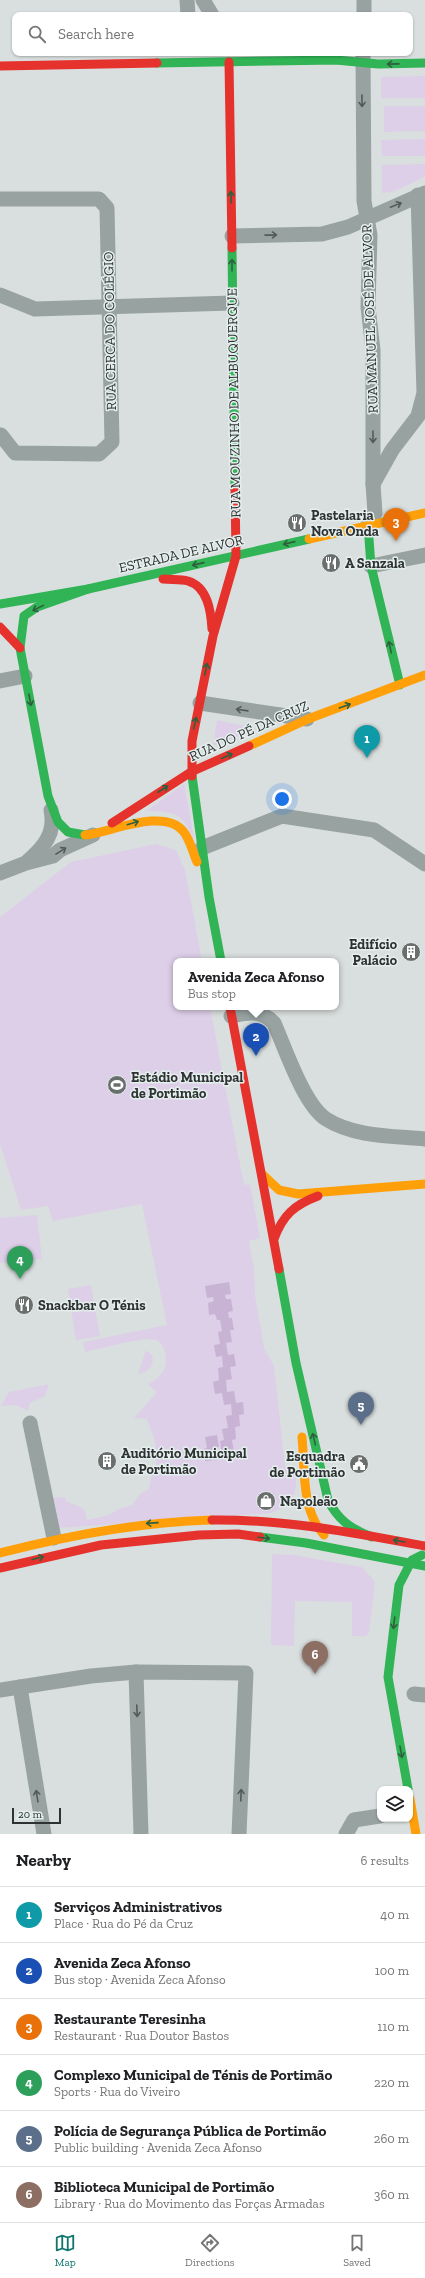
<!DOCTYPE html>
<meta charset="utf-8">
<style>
:root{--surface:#fff;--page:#f2f2f2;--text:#202124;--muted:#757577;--line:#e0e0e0;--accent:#0f766e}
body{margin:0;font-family:"Zilla Slab",serif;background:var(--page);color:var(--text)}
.controls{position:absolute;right:12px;bottom:12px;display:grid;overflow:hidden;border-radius:8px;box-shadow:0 1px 3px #0004}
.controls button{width:36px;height:36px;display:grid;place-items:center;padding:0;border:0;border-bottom:1px solid var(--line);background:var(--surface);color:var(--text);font:20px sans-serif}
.scale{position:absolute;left:12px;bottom:10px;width:49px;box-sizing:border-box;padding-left:4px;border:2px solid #2e3232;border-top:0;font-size:11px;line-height:14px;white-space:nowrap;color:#2e3232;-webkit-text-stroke:3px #e4efed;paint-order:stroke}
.you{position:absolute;left:282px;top:799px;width:14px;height:14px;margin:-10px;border:3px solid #fff;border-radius:50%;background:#1a73e8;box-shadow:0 0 0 6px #1a73e833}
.badge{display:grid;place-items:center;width:26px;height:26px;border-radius:50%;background:var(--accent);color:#fff;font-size:13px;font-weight:700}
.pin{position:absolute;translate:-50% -33px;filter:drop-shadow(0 1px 2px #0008)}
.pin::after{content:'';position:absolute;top:21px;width:14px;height:12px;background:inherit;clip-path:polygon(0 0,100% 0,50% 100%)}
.popup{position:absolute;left:173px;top:958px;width:166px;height:52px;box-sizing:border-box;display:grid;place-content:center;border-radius:8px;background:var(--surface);filter:drop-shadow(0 1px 3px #0005);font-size:13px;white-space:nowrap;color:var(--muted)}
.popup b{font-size:15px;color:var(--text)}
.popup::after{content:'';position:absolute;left:50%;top:100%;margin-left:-8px;border:8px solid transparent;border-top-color:var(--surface)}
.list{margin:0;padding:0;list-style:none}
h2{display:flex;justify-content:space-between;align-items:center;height:52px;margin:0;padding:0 16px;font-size:17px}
h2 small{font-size:13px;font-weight:400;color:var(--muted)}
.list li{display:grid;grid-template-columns:26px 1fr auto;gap:12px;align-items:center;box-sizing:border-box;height:56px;padding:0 16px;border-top:1px solid var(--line)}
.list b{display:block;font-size:15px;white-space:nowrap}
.list p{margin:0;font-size:13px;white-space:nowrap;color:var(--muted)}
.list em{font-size:13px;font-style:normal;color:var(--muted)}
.icon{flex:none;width:22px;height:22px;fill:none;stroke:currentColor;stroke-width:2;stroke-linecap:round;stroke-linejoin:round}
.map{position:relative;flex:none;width:425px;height:1834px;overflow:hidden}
.search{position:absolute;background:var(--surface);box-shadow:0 1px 3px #0004;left:12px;right:12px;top:12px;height:44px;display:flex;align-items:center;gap:10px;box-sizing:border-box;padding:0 14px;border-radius:8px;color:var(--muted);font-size:15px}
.sheet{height:388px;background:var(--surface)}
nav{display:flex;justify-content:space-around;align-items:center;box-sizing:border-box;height:56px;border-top:1px solid var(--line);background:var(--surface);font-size:11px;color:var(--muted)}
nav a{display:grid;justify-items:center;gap:2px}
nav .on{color:var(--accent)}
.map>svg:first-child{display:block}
</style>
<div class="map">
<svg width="425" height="1834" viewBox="0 0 425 1834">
<rect width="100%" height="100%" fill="#d9dfde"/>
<!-- green -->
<g fill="#ddcfe8">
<path d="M425,76V98H381V77Z"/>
<path d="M384,106H425V131L384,132Z"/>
<path d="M425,139V156H382L381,140Z"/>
<path d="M425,164V177L392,192L382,193V165Z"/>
<path d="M217,720L257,729L213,746Z"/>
<path d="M184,784L195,843C183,813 178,812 146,811Z"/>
<path d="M156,844L176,850L185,870L202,961H176V1007H210L244,1185L250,1184L260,1238L249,1241L254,1269L255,1295L264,1348L274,1366L285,1467L296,1466C297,1491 297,1504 271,1513L59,1528L52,1498L65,1497L66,1501L84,1509L87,1520L109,1515L119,1509L132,1505L140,1494L149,1489L151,1477L157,1467C155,1459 156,1452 155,1444C155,1438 149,1427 147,1419L134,1418L157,1392L148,1384C158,1379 165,1373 166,1361C166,1353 164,1344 156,1340C145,1336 99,1349 85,1352L83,1342L167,1325L142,1204L53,1221L48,1206L21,1210L0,1144V917L71,862Z"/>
<path d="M37,1215L42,1259L0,1263V1218Z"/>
<path d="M91,1285L100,1336L76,1340L68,1289Z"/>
<path d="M146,1350L152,1355C155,1367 148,1372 138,1374Z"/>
<path d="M49,1384L45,1396L30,1403L28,1411L16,1405L1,1406L9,1392Z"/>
<path d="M272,1554L294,1555L362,1567L375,1582L369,1632L366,1636H352V1602L295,1601L294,1646L271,1645Z"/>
</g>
<!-- water -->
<g fill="#c8b3d4">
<path d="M229,1282L231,1294L225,1295L226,1299H231L233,1311L228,1312L229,1318H232L234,1330H230L232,1342L226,1343L228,1355L234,1354L236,1366L230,1367L232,1379L226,1380L227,1392L234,1391L236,1403L243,1402L244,1414L239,1415L240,1426L235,1427L236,1439L232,1440L234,1452L222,1454L220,1441L224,1440L222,1429L228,1428L226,1416L232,1415L231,1404L224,1405L222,1393L215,1394L213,1382L219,1380L218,1368L223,1367L222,1356L216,1357L214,1345L220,1344L218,1332L222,1331L220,1320H217L215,1314L209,1315L208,1303L214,1301L213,1297L207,1298L205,1286Z"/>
<path d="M217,1435L219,1447L215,1448L217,1460L205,1461L203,1449L207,1448L205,1437Z"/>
</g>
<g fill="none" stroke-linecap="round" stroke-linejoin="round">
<!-- street -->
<g stroke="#98a3a1" stroke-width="15">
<path d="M187,0L188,15"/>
<path d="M203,0L212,15"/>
<path d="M364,0V15"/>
<path d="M363,54L364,201L370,235L368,307L373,350V484L375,513L368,525"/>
<path d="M0,199H99L107,208L112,442L99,454L15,453L1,435"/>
<path d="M232,236L322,234L348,227L425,193"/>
<path d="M0,295L35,309L232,303"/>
<path d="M373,484L392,450L418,416L424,393L418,195"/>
<path d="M371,566L425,555"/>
<path d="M0,681L25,676"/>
<path d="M200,703L307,719"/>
<path d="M202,848L282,816L374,830L425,864"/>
<path d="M28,861C44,847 56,833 51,810"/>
<path d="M0,873L26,863L53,856L60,850L93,835"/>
<path d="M231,1016C248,1013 261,1009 274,1023C285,1048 304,1105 326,1119C354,1137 393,1136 425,1139"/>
<path d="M30,1423L54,1538"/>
<path d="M136,1672L141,1834"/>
<path d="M20,1687L44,1834"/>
<path d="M0,1690L91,1676L136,1672L246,1673L239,1834"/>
<path d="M414,1694L425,1695"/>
<path d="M346,1834L354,1820L380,1816"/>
</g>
<!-- fast -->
<g stroke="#30b455" stroke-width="9">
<path d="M157,63L336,60L378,64L425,63"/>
<path d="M232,248L235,489"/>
<path d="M368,525L371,566L400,685"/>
<path d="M0,604L88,589L309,539"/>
<path d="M192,776L209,897L221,961"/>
<path d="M85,835L68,832L58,822L48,796L20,648L24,616L37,607L88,589"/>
<path d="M279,1269L296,1363L328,1500C338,1520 351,1529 372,1537"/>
<path d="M260,1537L306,1543L425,1566"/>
<path d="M408,1789L388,1677L399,1585L412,1560L422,1555"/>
</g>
<!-- slow -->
<g stroke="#ff9f0a" stroke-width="9">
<path d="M309,539L425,513"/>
<path d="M249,746L308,719L425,675"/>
<path d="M85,835C109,833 164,807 183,831C190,839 193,853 197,862"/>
<path d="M262,1174L279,1190L298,1194L425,1184"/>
<path d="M302,1437C305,1469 301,1510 324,1535"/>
<path d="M0,1553C70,1535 140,1522 212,1520"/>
<path d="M410,1799L416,1834"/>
</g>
<!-- jam -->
<g stroke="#e5322d" stroke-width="9">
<path d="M229,62L232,248"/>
<path d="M0,66L157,63"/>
<path d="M163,579C171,580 180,579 188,581C208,587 211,612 212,629"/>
<path d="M0,627L20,648"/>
<path d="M192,776V741L213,636L236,556L235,489"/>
<path d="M112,823L191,772L249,746"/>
<path d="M230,1007L279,1269"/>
<path d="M274,1239C283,1215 294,1205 318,1196"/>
<path d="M212,1520C285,1519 354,1533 425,1546"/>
<path d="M0,1568L101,1545L199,1535L238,1534L260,1537"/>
</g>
</g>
<!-- one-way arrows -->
<defs><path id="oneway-shaft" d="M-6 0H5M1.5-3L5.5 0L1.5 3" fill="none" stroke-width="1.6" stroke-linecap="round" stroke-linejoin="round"/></defs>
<g stroke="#2f603e">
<use href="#oneway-shaft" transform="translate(393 64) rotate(179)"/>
<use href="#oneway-shaft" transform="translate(231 197) rotate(-91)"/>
<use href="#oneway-shaft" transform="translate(232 265) rotate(-90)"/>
<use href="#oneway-shaft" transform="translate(289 543) rotate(167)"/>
<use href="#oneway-shaft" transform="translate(198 564) rotate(167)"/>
<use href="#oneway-shaft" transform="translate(38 608) rotate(154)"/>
<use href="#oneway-shaft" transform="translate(390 647) rotate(-103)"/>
<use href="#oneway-shaft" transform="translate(206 669) rotate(-78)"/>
<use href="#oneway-shaft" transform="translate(30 700) rotate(79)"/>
<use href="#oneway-shaft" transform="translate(345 706) rotate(-20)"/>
<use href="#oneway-shaft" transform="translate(195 723) rotate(-78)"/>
<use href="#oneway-shaft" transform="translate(227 756) rotate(-24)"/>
<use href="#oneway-shaft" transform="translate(163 789) rotate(-33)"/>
<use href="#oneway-shaft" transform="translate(133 823) rotate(-17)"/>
<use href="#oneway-shaft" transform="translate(314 1439) rotate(-104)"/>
<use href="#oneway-shaft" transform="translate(152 1523) rotate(176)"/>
<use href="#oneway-shaft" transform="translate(264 1538) rotate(7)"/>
<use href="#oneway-shaft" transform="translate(399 1541) rotate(-170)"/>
<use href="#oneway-shaft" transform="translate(38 1558) rotate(-14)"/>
<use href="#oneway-shaft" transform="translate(394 1623) rotate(97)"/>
<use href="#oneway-shaft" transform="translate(401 1752) rotate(80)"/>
</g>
<g stroke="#535a59">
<use href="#oneway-shaft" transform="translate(362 101) rotate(89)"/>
<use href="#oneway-shaft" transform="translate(396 205) rotate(-22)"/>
<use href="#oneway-shaft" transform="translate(271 235) rotate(-1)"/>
<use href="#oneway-shaft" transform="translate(373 437) rotate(90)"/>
<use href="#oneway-shaft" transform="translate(242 710) rotate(-172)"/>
<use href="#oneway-shaft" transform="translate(61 851) rotate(-32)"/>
<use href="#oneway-shaft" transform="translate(137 1711) rotate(88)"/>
<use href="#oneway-shaft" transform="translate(241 1795) rotate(-88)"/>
<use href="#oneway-shaft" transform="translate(37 1796) rotate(-99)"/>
</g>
<!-- icons -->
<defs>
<symbol id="restaurant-disc" viewBox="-11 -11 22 22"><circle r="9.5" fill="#6a6f6e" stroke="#e4efed"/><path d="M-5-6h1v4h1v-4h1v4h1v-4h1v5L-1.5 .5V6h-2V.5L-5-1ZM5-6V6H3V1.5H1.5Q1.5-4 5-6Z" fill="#fff"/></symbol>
<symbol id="building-disc" viewBox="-11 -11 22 22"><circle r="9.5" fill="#6a6f6e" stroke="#e4efed"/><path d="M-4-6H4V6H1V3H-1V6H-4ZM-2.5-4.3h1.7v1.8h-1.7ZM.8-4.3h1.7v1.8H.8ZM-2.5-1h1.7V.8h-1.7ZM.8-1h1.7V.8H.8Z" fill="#fff"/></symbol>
<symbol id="stadium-disc" viewBox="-11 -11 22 22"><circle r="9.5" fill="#6a6f6e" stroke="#e4efed"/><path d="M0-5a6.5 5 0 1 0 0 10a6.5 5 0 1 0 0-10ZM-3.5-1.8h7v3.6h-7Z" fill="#fff"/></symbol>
<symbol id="civic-disc" viewBox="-11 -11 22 22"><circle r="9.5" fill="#6a6f6e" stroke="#e4efed"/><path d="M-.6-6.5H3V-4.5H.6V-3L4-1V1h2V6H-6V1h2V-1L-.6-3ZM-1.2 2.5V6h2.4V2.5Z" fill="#fff"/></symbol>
<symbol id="shop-disc" viewBox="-11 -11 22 22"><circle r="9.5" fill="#6a6f6e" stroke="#e4efed"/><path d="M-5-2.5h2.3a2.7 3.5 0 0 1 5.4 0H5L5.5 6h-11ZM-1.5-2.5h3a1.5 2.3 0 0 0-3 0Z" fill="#fff"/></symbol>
</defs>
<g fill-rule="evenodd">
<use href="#restaurant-disc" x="286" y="512" width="22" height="22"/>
<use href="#restaurant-disc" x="320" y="552" width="22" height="22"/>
<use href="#building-disc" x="400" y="941" width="22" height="22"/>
<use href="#stadium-disc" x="106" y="1074" width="22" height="22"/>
<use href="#restaurant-disc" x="13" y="1294" width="22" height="22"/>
<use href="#building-disc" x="96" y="1450" width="22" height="22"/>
<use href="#civic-disc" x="348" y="1453" width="22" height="22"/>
<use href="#shop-disc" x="255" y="1490" width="22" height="22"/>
</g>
<g text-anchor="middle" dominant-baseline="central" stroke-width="3" stroke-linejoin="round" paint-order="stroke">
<!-- street labels -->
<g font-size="14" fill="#2e3232" stroke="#e4efed">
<text transform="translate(370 319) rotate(-92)">RUA MANUEL JOSÉ DE ALVOR</text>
<text transform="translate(110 331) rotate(-91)">RUA CERCA DO COLÉGIO</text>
<text transform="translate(234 403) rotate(-91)">RUA MOUZINHO DE ALBUQUERQUE</text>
<text transform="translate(181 554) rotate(-13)">ESTRADA DE ALVOR</text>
<text transform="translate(249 731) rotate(-24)">RUA DO PÉ DA CRUZ</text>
</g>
<!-- poi labels -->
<g font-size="14" font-weight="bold" fill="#2e3232" stroke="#e4efed" text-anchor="start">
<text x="311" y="515">Pastelaria<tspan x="311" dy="16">Nova Onda</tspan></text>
<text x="345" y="563">A Sanzala</text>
<text x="397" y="944" text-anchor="end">Edifício<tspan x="397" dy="16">Palácio</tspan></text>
<text x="131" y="1077">Estádio Municipal<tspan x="131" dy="16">de Portimão</tspan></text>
<text x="38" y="1305">Snackbar O Ténis</text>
<text x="121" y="1453">Auditório Municipal<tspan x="121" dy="16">de Portimão</tspan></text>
<text x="345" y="1456" text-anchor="end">Esquadra<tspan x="345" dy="16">de Portimão</tspan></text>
<text x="280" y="1501">Napoleão</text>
</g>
</g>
</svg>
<div class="controls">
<button><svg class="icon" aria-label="layers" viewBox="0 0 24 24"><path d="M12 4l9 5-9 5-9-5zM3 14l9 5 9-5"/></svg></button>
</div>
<div class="scale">20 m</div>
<div class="you"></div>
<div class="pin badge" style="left:367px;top:758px;background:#0f9aa8">1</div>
<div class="pin badge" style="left:256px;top:1056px;background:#1a4fb4">2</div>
<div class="popup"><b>Avenida Zeca Afonso</b>Bus stop</div>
<div class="pin badge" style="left:396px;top:541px;background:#e8710a">3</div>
<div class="pin badge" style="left:20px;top:1279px;background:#2e9e5b">4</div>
<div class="pin badge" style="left:361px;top:1425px;background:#5c6f8a">5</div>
<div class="pin badge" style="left:315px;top:1674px;background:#8d6e63">6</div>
<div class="search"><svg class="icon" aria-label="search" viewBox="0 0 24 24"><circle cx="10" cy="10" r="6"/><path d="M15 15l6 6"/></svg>Search here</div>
</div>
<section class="sheet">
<h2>Nearby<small>6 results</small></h2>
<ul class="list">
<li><span class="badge" style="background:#0f9aa8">1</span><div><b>Serviços Administrativos</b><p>Place · Rua do Pé da Cruz</p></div><em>40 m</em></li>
<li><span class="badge" style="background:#1a4fb4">2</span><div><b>Avenida Zeca Afonso</b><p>Bus stop · Avenida Zeca Afonso</p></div><em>100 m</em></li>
<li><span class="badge" style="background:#e8710a">3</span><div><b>Restaurante Teresinha</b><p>Restaurant · Rua Doutor Bastos</p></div><em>110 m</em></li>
<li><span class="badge" style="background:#2e9e5b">4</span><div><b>Complexo Municipal de Ténis de Portimão</b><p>Sports · Rua do Viveiro</p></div><em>220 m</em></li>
<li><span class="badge" style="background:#5c6f8a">5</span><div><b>Polícia de Segurança Pública de Portimão</b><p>Public building · Avenida Zeca Afonso</p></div><em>260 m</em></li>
<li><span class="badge" style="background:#8d6e63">6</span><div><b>Biblioteca Municipal de Portimão</b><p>Library · Rua do Movimento das Forças Armadas</p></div><em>360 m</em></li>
</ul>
</section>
<nav>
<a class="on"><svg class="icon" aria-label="map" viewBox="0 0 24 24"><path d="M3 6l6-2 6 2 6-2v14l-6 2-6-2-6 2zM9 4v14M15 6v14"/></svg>Map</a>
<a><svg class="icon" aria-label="directions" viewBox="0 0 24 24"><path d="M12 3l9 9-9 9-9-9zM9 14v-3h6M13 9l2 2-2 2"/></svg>Directions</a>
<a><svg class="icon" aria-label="saved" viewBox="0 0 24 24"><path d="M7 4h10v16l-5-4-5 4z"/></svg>Saved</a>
</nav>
